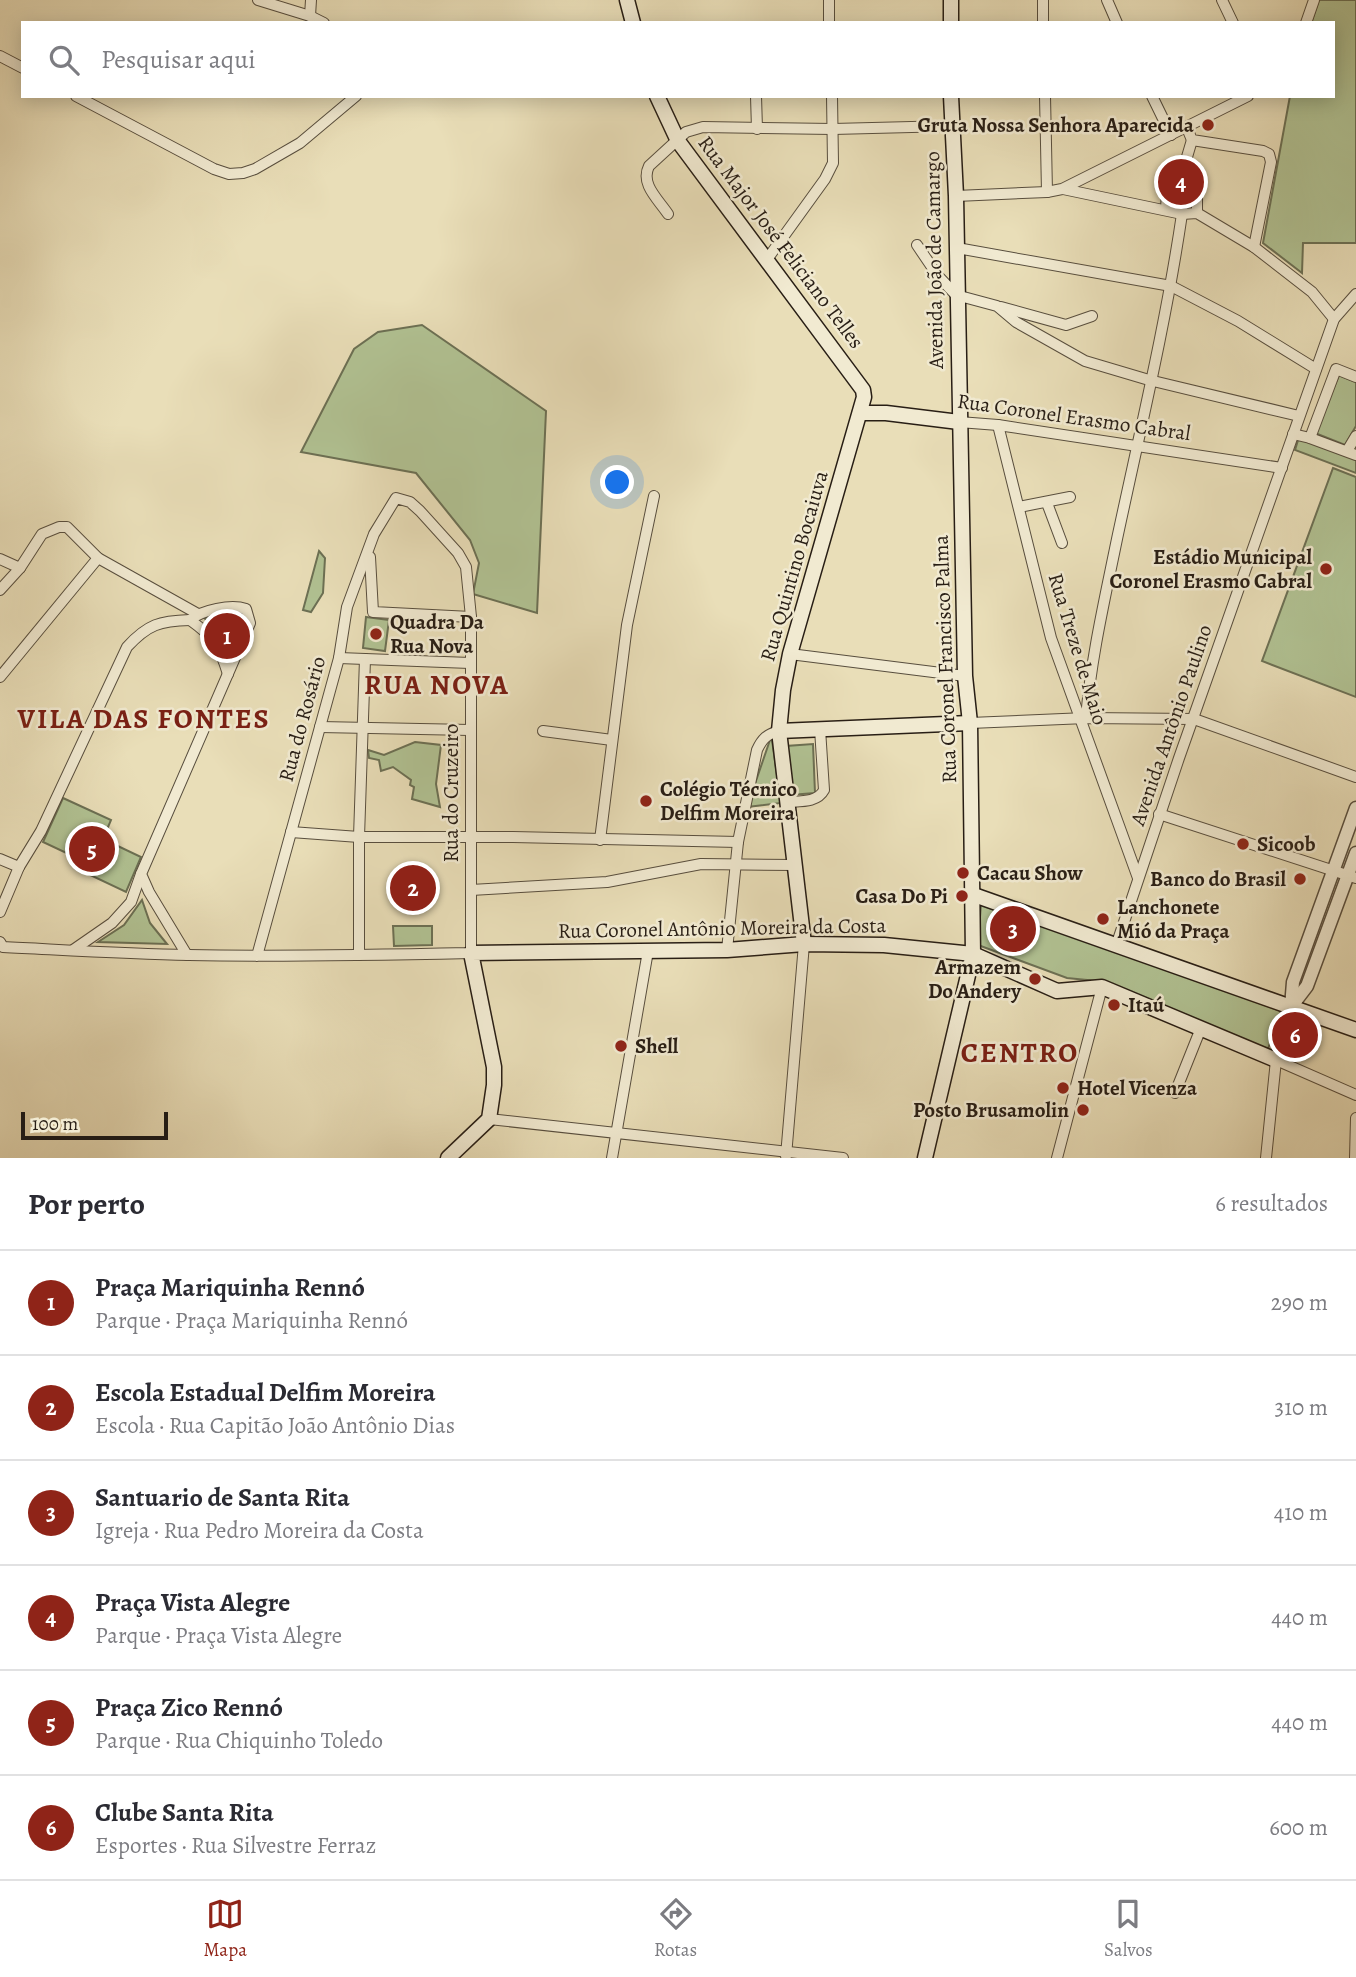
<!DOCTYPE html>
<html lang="pt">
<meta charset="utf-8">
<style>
:root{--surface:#fff;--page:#f7f7f7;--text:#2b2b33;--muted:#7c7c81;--line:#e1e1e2;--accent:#8f2418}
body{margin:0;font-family:Alegreya,serif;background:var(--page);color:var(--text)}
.scale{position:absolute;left:21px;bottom:18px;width:147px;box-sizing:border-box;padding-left:7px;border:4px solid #281e15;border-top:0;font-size:19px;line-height:24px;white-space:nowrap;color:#281e15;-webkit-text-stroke:5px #f1ead1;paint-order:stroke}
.you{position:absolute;left:618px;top:483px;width:24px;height:24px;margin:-18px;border:5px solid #fff;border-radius:50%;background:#1a73e8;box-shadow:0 0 0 10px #1a73e833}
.badge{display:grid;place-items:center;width:46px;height:46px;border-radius:50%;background:var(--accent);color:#fff;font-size:23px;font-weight:700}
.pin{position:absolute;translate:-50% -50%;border:4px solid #fff;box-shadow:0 2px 7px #0006}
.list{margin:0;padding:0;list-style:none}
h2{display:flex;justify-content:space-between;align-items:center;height:91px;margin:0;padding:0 28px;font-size:30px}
h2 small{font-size:23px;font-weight:400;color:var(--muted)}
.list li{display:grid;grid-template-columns:46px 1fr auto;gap:21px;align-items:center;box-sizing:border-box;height:105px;padding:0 28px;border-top:2px solid var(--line)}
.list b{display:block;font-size:26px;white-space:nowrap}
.list p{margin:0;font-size:23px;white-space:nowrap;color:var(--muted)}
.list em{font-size:23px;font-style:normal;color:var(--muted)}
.icon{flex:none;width:38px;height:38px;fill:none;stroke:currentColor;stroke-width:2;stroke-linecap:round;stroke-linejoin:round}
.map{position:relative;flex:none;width:1356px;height:1158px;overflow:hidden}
.search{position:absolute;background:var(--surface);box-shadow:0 4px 18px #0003;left:21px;right:21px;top:21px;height:77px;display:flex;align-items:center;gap:18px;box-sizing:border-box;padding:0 24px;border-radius:0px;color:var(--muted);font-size:26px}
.sheet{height:721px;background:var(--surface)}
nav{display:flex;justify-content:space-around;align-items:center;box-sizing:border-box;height:98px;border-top:2px solid var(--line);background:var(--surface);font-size:19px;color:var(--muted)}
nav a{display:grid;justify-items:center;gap:4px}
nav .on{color:var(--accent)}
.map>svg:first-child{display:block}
</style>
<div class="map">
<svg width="1356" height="1158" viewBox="0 0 1356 1158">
<rect width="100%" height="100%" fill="#e9deb8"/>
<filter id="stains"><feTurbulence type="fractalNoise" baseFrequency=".00286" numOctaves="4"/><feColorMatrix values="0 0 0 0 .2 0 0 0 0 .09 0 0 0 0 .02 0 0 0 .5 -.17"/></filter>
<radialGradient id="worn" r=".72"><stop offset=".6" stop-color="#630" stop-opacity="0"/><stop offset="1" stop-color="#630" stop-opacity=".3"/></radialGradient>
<!-- green -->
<g fill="#b1c293" stroke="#6c7054" stroke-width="2">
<path d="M1319,0H1356V243H1303L1302,273L1263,243L1290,96H1333V23H1311Z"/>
<path d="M422,325L546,411L537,613L473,594L479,563L470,540L416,473L301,452L354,349L378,332Z"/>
<path d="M1339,375L1356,382V426L1345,445L1315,433Z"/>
<path d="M1299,437L1356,458V473L1295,450Z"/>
<path d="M1333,468L1356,477V697L1262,661Z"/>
<path d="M319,551L325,558L323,593L311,612L303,610Z"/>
<path d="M242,613L230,656L204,617Z"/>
<path d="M366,617L389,620L385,651L363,648Z"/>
<path d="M770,740H772L781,803L747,807Z"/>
<path d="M415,742L441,745L436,784L440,807L412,799L414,787L410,785L411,780L393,767L381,771L379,760L369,758L368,750L384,755Z"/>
<path d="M813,744L815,793L790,795L786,746Z"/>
<path d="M63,798L111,820L103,839L141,857L126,892L86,873L90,864L43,842Z"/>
<path d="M142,900L150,923L167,944L98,942L124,925Z"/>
<path d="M981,904L1281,1011L1268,1049L1097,981L1067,978L978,945Z"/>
<path d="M393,926H432V945L394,946Z"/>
</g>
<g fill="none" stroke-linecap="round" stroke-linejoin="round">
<defs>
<g id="minor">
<path d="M258,0L310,16L324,23"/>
<path d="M829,0V23"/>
<path d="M1043,0V23"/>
<path d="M1107,0L1117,23"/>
<path d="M1222,0L1233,23"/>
<path d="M310,16L311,0"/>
<path d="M1306,23L1314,0"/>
<path d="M0,56L23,68"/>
<path d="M76,96L214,169L229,174L243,173L255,169L300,143L356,96"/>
<path d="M756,96L757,129"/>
<path d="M1045,96L1047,192"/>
<path d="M1152,96L1171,135"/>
<path d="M1187,128L1192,140L1263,151L1269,154L1271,162L1254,247"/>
<path d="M1184,167L1192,140"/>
<path d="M1063,189L1182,214L1197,213L1254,247L1312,292L1334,319"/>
<path d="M956,196L1047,192L1062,189L1248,96"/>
<path d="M1166,210L1168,168C1175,164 1191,166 1197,173V213"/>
<path d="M668,214C658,199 640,184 649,166L686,132L703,127L833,129L951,126"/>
<path d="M917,245L938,276L956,295L997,306L1016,322L1085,361L1149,380L1299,416"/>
<path d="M957,248L1171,286L1238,321L1316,369"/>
<path d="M768,258L825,179L833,163L832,96"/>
<path d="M1001,307L1066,325L1092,316"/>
<path d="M959,422L998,425L1282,468"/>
<path d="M998,425L1051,638L1138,878"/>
<path d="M1293,434L1310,438L1356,455"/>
<path d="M1310,438L1336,369L1356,377"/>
<path d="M1347,451L1356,436"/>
<path d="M1047,503L1062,543"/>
<path d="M1019,507L1070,497"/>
<path d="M370,557L373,612L471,617"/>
<path d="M0,559L20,568"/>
<path d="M0,590L20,568L42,534L59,527H67L98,558L198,614"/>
<path d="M190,620C215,638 219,645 228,674"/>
<path d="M790,654L965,676"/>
<path d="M339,658L470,663"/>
<path d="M0,677L98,558"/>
<path d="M1086,718C1091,658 1105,598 1117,539C1140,431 1166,323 1182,214"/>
<path d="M970,723L1086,718L1194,719L1356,777"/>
<path d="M320,727L470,730"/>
<path d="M543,731L612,740"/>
<path d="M787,802C800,801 817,803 824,790L820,729"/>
<path d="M1159,814L1356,878"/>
<path d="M291,832L359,837H513L738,842"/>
<path d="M600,840L627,625L654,496"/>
<path d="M0,859L19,867"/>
<path d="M471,890L607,882L701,864L795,865"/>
<path d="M0,912L19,867L41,831L127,647C148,624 160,621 190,620"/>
<path d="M0,942L3,947C65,950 127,954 189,955C283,957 377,955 471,953V617L466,567L458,553L420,511L410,502L396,498L374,534L347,607L339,658L257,956"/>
<path d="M1116,946L1179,758L1334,319L1356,294"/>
<path d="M73,950L112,923L131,902L141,874"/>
<path d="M727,950L738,842L757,750C762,739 767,734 779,731"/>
<path d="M187,955L149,892L141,874L250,623L246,609C231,604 202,610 190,620"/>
<path d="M359,955V837L365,659"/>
<path d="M1276,1060L1356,1095"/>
<path d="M1175,1093L1201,1028"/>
<path d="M489,1119L843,1158"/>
<path d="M786,1156L804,944"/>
<path d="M612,1158L648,951"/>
<path d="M1057,1158L1102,987"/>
<path d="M1266,1158L1276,1060L1291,1007"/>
<path d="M1355,1158L1356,1118"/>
</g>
<g id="tertiary">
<path d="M1291,1007L1293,982L1356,808"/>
<path d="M1291,1007L1307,986L1356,853"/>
</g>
<g id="secondary">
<path d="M627,0L633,23"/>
<path d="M951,0V23"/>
<path d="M657,96L678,141L863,390L864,397L790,654L783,690L779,731L804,944"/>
<path d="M860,413H886L959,422"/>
<path d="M779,731L970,723"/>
<path d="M974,895L1356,1030"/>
<path d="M448,1158L489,1119L494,1085V1067L471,953L727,950L804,944L884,945L973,954L1057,991L1102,987L1276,1060"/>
<path d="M925,1158L973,954L970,723L965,676L956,196L951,96"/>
</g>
</defs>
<!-- minor casing -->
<use href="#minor" stroke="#584e3e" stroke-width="12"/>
<!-- tertiary casing -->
<use href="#tertiary" stroke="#584e3e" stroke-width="15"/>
<!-- secondary casing -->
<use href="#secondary" stroke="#281e15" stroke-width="17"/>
<!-- minor -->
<use href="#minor" stroke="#f1ead1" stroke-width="10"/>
<!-- tertiary -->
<use href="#tertiary" stroke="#f1ead1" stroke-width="12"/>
<!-- secondary -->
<use href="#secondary" stroke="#f1ead1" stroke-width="14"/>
</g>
<!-- markers -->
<g fill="#8f2418" stroke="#f1ead1" stroke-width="2.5">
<circle cx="1208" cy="125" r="7"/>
<circle cx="1326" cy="569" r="7"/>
<circle cx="376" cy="634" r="7"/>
<circle cx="646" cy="801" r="7"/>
<circle cx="1243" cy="844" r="7"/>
<circle cx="963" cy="873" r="7"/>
<circle cx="1300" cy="879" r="7"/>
<circle cx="962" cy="896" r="7"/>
<circle cx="1103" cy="919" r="7"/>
<circle cx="1035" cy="979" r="7"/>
<circle cx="1114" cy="1005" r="7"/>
<circle cx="621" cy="1046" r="7"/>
<circle cx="1063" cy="1088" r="7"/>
<circle cx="1083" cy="1110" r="7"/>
</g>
<g text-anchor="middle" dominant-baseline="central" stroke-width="5" stroke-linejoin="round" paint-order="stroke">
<!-- poi labels -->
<g font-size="21" font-weight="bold" fill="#281e15" stroke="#f1ead1" text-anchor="start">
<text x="1194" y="125" text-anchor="end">Gruta Nossa Senhora Aparecida</text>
<text x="1312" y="557" text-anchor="end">Estádio Municipal<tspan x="1312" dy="24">Coronel Erasmo Cabral</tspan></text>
<text x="390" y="622">Quadra Da<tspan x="390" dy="24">Rua Nova</tspan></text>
<text x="660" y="789">Colégio Técnico<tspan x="660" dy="24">Delfim Moreira</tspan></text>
<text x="1257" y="844">Sicoob</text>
<text x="977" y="873">Cacau Show</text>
<text x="1286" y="879" text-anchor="end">Banco do Brasil</text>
<text x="948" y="896" text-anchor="end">Casa Do Pi</text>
<text x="1117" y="907">Lanchonete<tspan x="1117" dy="24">Mió da Praça</tspan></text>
<text x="1021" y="967" text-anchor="end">Armazem<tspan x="1021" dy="24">Do Andery</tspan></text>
<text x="1128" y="1005">Itaú</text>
<text x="635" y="1046">Shell</text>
<text x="1077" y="1088">Hotel Vicenza</text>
<text x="1069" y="1110" text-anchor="end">Posto Brusamolin</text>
</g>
<!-- street labels -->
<g font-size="21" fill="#281e15" stroke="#f1ead1">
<text transform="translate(781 242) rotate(53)">Rua Major José Feliciano Telles</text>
<text transform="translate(934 260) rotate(-91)">Avenida João de Camargo</text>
<text transform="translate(1074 417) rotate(8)">Rua Coronel Erasmo Cabral</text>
<text transform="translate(794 566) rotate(-74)">Rua Quintino Bocaiuva</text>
<text transform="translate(1078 649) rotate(73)">Rua Treze de Maio</text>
<text transform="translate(945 659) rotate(-92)">Rua Coronel Francisco Palma</text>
<text transform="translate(302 719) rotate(-75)">Rua do Rosário</text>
<text transform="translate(1171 725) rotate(-71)">Avenida Antônio Paulino</text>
<text transform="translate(451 793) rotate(-90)">Rua do Cruzeiro</text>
<text transform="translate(722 928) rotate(-1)">Rua Coronel Antônio Moreira da Costa</text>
</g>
<!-- district labels -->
<g font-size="28" font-weight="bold" letter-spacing="2" fill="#7a1f14" stroke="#f1ead1">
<text x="437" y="685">RUA NOVA</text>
<text x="144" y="719">VILA DAS FONTES</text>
<text x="1020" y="1053">CENTRO</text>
</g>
</g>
<rect width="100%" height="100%" filter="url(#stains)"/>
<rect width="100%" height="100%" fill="url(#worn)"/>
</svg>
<div class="scale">100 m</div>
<div class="you"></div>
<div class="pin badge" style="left:227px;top:636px">1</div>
<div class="pin badge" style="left:413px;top:888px">2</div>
<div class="pin badge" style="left:1013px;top:929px">3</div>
<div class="pin badge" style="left:1181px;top:182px">4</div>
<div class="pin badge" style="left:92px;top:849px">5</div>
<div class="pin badge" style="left:1295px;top:1035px">6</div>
<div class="search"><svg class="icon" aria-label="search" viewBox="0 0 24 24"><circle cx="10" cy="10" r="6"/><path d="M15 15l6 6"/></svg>Pesquisar aqui</div>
</div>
<section class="sheet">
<h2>Por perto<small>6 resultados</small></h2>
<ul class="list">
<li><span class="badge">1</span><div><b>Praça Mariquinha Rennó</b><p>Parque · Praça Mariquinha Rennó</p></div><em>290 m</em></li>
<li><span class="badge">2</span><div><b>Escola Estadual Delfim Moreira</b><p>Escola · Rua Capitão João Antônio Dias</p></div><em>310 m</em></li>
<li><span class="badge">3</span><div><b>Santuario de Santa Rita</b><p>Igreja · Rua Pedro Moreira da Costa</p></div><em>410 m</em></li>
<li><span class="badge">4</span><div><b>Praça Vista Alegre</b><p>Parque · Praça Vista Alegre</p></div><em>440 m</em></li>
<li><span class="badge">5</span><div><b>Praça Zico Rennó</b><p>Parque · Rua Chiquinho Toledo</p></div><em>440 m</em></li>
<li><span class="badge">6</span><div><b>Clube Santa Rita</b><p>Esportes · Rua Silvestre Ferraz</p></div><em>600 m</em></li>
</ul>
</section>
<nav>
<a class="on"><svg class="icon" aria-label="map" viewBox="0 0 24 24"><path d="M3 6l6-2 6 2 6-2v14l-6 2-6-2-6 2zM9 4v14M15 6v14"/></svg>Mapa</a>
<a><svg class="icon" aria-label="directions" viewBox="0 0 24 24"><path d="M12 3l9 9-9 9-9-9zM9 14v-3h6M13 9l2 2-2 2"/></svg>Rotas</a>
<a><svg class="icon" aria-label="saved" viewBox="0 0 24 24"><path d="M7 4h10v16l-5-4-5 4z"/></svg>Salvos</a>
</nav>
